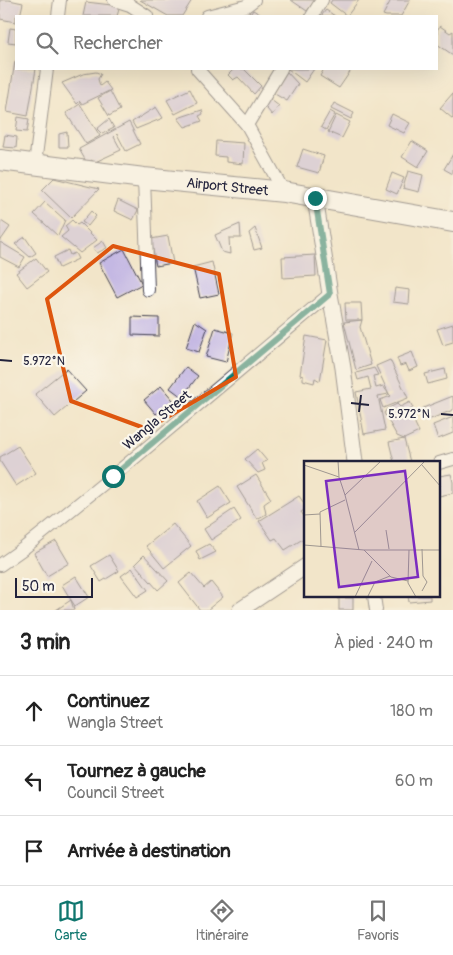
<!DOCTYPE html>
<html lang="fr">
<meta charset="utf-8">
<style>
:root{--surface:#fff;--page:#f2f2f2;--text:#222;--muted:#767676;--line:#e0e0e0;--accent:#0f766e}
body{margin:0;font-family:Pangolin,sans-serif;background:var(--page);color:var(--text)}
.scale{position:absolute;left:15px;bottom:12px;width:78px;box-sizing:border-box;padding-left:5px;border:2px solid #22223b;border-top:0;font-size:14px;line-height:18px;white-space:nowrap;color:#22223b;-webkit-text-stroke:4px #fbf7ec;paint-order:stroke}
.stop{position:absolute;width:15px;height:15px;margin:-11px;border:4px solid #0f766e;border-radius:50%;background:#fff}
.stop.end{background:#0f766e;border-color:#fff;box-shadow:0 1px 5px #0008}
.list{margin:0;padding:0;list-style:none}
h2{display:flex;justify-content:space-between;align-items:center;height:65px;margin:0;padding:0 20px;font-size:21px}
h2 small{font-size:16px;font-weight:400;color:var(--muted)}
.list li{display:grid;grid-template-columns:32px 1fr auto;gap:15px;align-items:center;box-sizing:border-box;height:70px;padding:0 20px;border-top:1px solid var(--line)}
.list b{display:block;font-size:19px;white-space:nowrap}
.list p{margin:0;font-size:16px;white-space:nowrap;color:var(--muted)}
.list em{font-size:16px;font-style:normal;color:var(--muted)}
.icon{flex:none;width:28px;height:28px;fill:none;stroke:currentColor;stroke-width:2;stroke-linecap:round;stroke-linejoin:round}
.map{position:relative;flex:none;width:453px;height:610px;overflow:hidden}
.search{position:absolute;background:var(--surface);box-shadow:0 5px 20px #0002;left:15px;right:15px;top:15px;height:55px;display:flex;align-items:center;gap:12px;box-sizing:border-box;padding:0 18px;border-radius:0px;color:var(--muted);font-size:19px}
.sheet{height:275px;background:var(--surface)}
nav{display:flex;justify-content:space-around;align-items:center;box-sizing:border-box;height:70px;border-top:1px solid var(--line);background:var(--surface);font-size:14px;color:var(--muted)}
nav a{display:grid;justify-items:center;gap:2px}
nav .on{color:var(--accent)}
.map>svg:first-child{display:block}
</style>
<div class="map">
<svg width="453" height="610" viewBox="0 0 453 610">
<rect width="100%" height="100%" fill="#fbf7ec"/>
<filter id="ink" filterUnits="userSpaceOnUse"><feTurbulence type="fractalNoise" baseFrequency=".02" numOctaves="2"/><feDisplacementMap in="SourceGraphic" scale="10" xChannelSelector="R" yChannelSelector="G"/><feConvolveMatrix kernelMatrix="1 2 1 2 8 2 1 2 1" color-interpolation-filters="sRGB"/></filter>
<filter id="wash" filterUnits="userSpaceOnUse"><feTurbulence type="fractalNoise" baseFrequency=".0096" numOctaves="4" result="noise"/><feDisplacementMap in="SourceGraphic" scale="20" xChannelSelector="R" yChannelSelector="G"/><feGaussianBlur stdDeviation="1.12" result="paint"/><feColorMatrix in="noise" values="0 0 0 0 0 0 0 0 0 0 0 0 0 0 0 0 0 1.4 0 .05"/><feComposite in="paint" operator="in"/></filter>
<g filter="url(#wash)">
<rect width="100%" height="100%" fill="#f2e5c9"/>
<g id="blocks">
<!-- building -->
<g fill="#c4b8e3">
<path d="M0,0H9L23,3L20,16H16V22L0,19Z"/>
<path d="M140,0H192L182,16H168Z"/>
<path d="M291,0H315L307,11Z"/>
<path d="M332,0H359L347,16L330,3Z"/>
<path d="M391,0H410L401,16H386L383,15Z"/>
<path d="M86,2L120,6L117,16H83Z"/>
<path d="M253,10L263,16H249Z"/>
<path d="M326,10L335,16H321Z"/>
<path d="M440,26L450,33L453,31V55L437,44V30Z"/>
<path d="M10,28L16,29V43L8,42Z"/>
<path d="M15,61H16V69H36L28,116L7,112Z"/>
<path d="M234,69H244L261,86L254,94L238,77L233,80L228,75Z"/>
<path d="M288,69H314L305,82Z"/>
<path d="M324,69H352L339,88L320,76Z"/>
<path d="M286,71L298,84L287,101L273,93Z"/>
<path d="M96,72L101,74L98,79L100,86L105,82L111,90L82,104L80,101L77,104L62,83L83,74Z"/>
<path d="M190,89L197,103L175,114L167,100Z"/>
<path d="M110,91L120,110L109,116L98,98Z"/>
<path d="M453,93V119L440,108Z"/>
<path d="M267,97L279,106L272,115L262,103Z"/>
<path d="M334,103L354,113L351,119L331,109Z"/>
<path d="M80,104L100,136L86,144L66,113Z"/>
<path d="M156,107L163,118L136,129L132,122Z"/>
<path d="M202,110L203,114L199,116L202,121L185,127L178,118Z"/>
<path d="M330,111L335,114L326,130L321,127Z"/>
<path d="M392,114L410,123L404,133L387,125Z"/>
<path d="M336,115L350,122L342,138L328,132Z"/>
<path d="M18,117L29,119L27,132L16,131Z"/>
<path d="M109,119L114,128L102,134L97,129Z"/>
<path d="M129,122L140,144L126,151L117,134L114,137L121,150L93,163L92,160L87,163L79,149Z"/>
<path d="M67,132L68,147H59V134Z"/>
<path d="M5,135L17,137L16,148L3,147Z"/>
<path d="M216,141L244,143L243,164L226,162V157L215,156Z"/>
<path d="M412,141L428,151L418,167L402,157Z"/>
<path d="M303,149L324,156L319,173L297,167Z"/>
<path d="M453,154V174L444,169Z"/>
<path d="M408,171L423,175L419,192L403,188Z"/>
<path d="M392,173L404,178L397,194L386,189Z"/>
<path d="M54,178L99,189L71,218L42,190Z"/>
<path d="M118,200L138,210L133,220L114,211Z"/>
<path d="M45,202L65,220L58,236L34,214Z"/>
<path d="M91,211L96,216L88,226L82,222Z"/>
<path d="M72,220L77,225L80,223L97,240L80,253L61,237L68,231L65,226Z"/>
<path d="M1,221L10,227L1,240H0V225Z"/>
<path d="M240,224L241,238H229L230,254L222,252L215,235Z"/>
<path d="M255,228L262,248L254,250L249,233Z"/>
<path d="M168,236L173,263L156,266L151,239Z"/>
<path d="M25,237L36,253L30,257L15,244Z"/>
<path d="M103,241L107,248L97,253L93,248Z"/>
<path d="M0,242L25,257L19,267L0,257Z"/>
<path d="M124,249L142,284L117,297L99,263Z"/>
<path d="M68,250L70,255L75,253L78,259L59,268L54,257Z"/>
<path d="M315,255L316,276L283,278L282,257Z"/>
<path d="M36,258L47,272L27,287L16,273Z"/>
<path d="M212,262L219,294L200,298L193,267Z"/>
<path d="M395,288L410,290L409,304L393,302Z"/>
<path d="M345,303H361L362,320L360,327L371,365L356,370L344,322L362,320H346Z"/>
<path d="M132,317L159,318V336L132,335Z"/>
<path d="M195,321L207,329L199,352L186,348Z"/>
<path d="M453,324V342L443,345L437,329Z"/>
<path d="M215,328L233,333L226,362L206,357Z"/>
<path d="M306,336L327,340L320,381L315,378L314,383L303,380V376L300,375Z"/>
<path d="M412,352L418,367L409,371L406,364L400,366L397,358Z"/>
<path d="M390,360L408,398L383,408L380,400L391,396L389,394L378,396L385,430L364,434L356,392L371,389L368,377L358,380L356,373L374,368L378,375L373,376L376,388L383,386L389,394L376,366Z"/>
<path d="M186,367L198,376L182,397L170,388Z"/>
<path d="M66,369L86,391L55,417L35,394Z"/>
<path d="M445,369L447,379L428,384L425,374Z"/>
<path d="M161,386L173,400L156,414L144,400Z"/>
<path d="M453,396V410L428,420L423,408Z"/>
<path d="M410,402L413,408L409,411L419,432L404,439L410,462H394L389,442L404,439L397,436L384,413L387,409L397,404L400,407Z"/>
<path d="M453,417V433L438,439L433,425Z"/>
<path d="M18,446L36,473L16,486L0,461V457Z"/>
<path d="M257,449L267,461L262,463L265,470L258,473L245,459Z"/>
<path d="M451,474L453,482V493L439,496V476Z"/>
<path d="M256,475L271,499L264,504L266,514L257,519L237,487Z"/>
<path d="M220,486L231,503L207,518L197,501Z"/>
<path d="M299,496L306,506V509L301,512L306,519V537L285,550L276,538L272,540L259,521Z"/>
<path d="M234,509L241,520L211,540L204,529Z"/>
<path d="M173,524L191,546L164,568L146,546Z"/>
<path d="M56,541L69,563L47,576L34,553Z"/>
<path d="M209,544L216,552L200,560L196,551Z"/>
<path d="M109,555L119,571L101,582L91,566Z"/>
<path d="M144,555L168,581L158,590L135,564Z"/>
<path d="M132,568L148,590L137,597L121,576Z"/>
<path d="M191,573L204,588L211,582L223,597L207,610H200L179,583Z"/>
<path d="M76,576L89,597L75,606L71,600L74,610H56L71,600L62,585Z"/>
<path d="M408,596H430V600L409,602Z"/>
<rect x="339" y="598" width="14" height="12"/>
</g>
</g>
</g>
<g filter="url(#ink)">
<use href="#blocks" fill-opacity="0" stroke="#413f50" stroke-width="1"/>
<g fill="none" stroke-linecap="round" stroke-linejoin="round">
<defs>
<g id="minor">
<path d="M114,0L130,5L147,16"/>
<path d="M58,16L60,0"/>
<path d="M207,16L246,6L254,0"/>
<path d="M312,16L322,0"/>
<path d="M197,69L247,125L284,192"/>
<path d="M247,125L281,69"/>
<path d="M35,164L47,69"/>
<path d="M144,178L148,290"/>
<path d="M439,463L453,459"/>
<path d="M0,565L24,548L113,476L330,294"/>
<path d="M374,596L376,610"/>
</g>
<g id="tertiary">
<path d="M315,198L330,294L343,368L355,462"/>
<path d="M240,610L306,566"/>
</g>
<g id="trunk">
<path id="s1" d="M0,160L144,178L284,192L453,222"/>
</g>
</defs>
<!-- minor casing -->
<use href="#minor" stroke="#413f50" stroke-width="14"/>
<!-- tertiary casing -->
<use href="#tertiary" stroke="#413f50" stroke-width="17"/>
<!-- trunk casing -->
<use href="#trunk" stroke="#413f50" stroke-width="22"/>
<!-- minor -->
<use href="#minor" stroke="#fff" stroke-width="12"/>
<!-- tertiary -->
<use href="#tertiary" stroke="#fff" stroke-width="15"/>
<!-- trunk -->
<use href="#trunk" stroke="#fff" stroke-width="20"/>
</g>
</g>
<g fill="none" stroke-linecap="round" stroke-linejoin="round" filter="url(#ink)">
<!-- route -->
<path stroke="#0f766e" stroke-width="6" d="M113,476L330,294L315,198"/>
</g>
<!-- marked area -->
<path d="M0 0H453V610H0ZM113,246L219,274L236,377L147,429L71,401L47,299Z" fill="#f2e5c9" fill-opacity=".55" fill-rule="evenodd"/>
<path fill="none" stroke="#de560e" stroke-width="4" stroke-linejoin="round" d="M113,246L219,274L236,377L147,429L71,401L47,299Z"/>
<!-- ticks -->
<path fill="none" stroke="#22223b" stroke-width="2" d="M0,360L12,361M351,403L369,405M359,412L361,395M441,414L453,415"/>
<g text-anchor="middle" dominant-baseline="central" stroke-width="4.5" stroke-linejoin="round" paint-order="stroke">
<!-- street labels -->
<g font-size="14" fill="#22223b" stroke="#fbf7ec">
<text stroke="none"><textPath href="#s1" startOffset="229">Airport Street</textPath></text>
<text transform="translate(157 420) rotate(-40)">Wangla Street</text>
</g>
</g>
<!-- overview -->
<g transform="translate(304 461)">
<rect width="136" height="136" fill="#f2e5c9"/>
<path fill="none" stroke="#9f9790" stroke-width="1" d="M34,0L35,16L41,34M0,4L35,16M118,4L137,26M0,54L16,53M82,69L85,88M50,72L121,0M0,84L60,89H137M17,86L16,51L41,39M55,89L41,34L77,0M60,89L87,116L104,120M105,89L104,122L112,136M118,130L123,121L119,115L118,88M64,135L71,121L86,115M51,136L68,100"/>
<path fill="#7b2cbf" fill-opacity="0.15" stroke="#7b2cbf" stroke-width="2.5" d="M101,10L114,116L35,126L22,20Z"/>
<rect width="136" height="136" fill="none" stroke="#22223b" stroke-width="2.5"/>
</g>
<g font-size="12" text-anchor="middle" fill="#22223b" stroke="#fbf7ec" stroke-width="4.5" stroke-linejoin="round" paint-order="stroke">
<text x="44" y="365">5.972°N</text>
<text x="409" y="418">5.972°N</text>
</g>
</svg>
<div class="scale">50 m</div>
<div class="stop" style="left:113px;top:476px"></div>
<div class="stop end" style="left:315px;top:198px"></div>
<div class="search"><svg class="icon" aria-label="search" viewBox="0 0 24 24"><circle cx="10" cy="10" r="6"/><path d="M15 15l6 6"/></svg>Rechercher</div>
</div>
<section class="sheet">
<h2>3 min<small>À pied · 240 m</small></h2>
<ul class="list">
<li><svg class="icon" aria-label="ahead" viewBox="0 0 24 24"><path d="M12 20V5M6 11l6-6 6 6"/></svg><div><b>Continuez</b><p>Wangla Street</p></div><em>180 m</em></li>
<li><svg class="icon" aria-label="left" viewBox="0 0 24 24"><path d="M17 20v-9H6M10 6l-5 5 5 5"/></svg><div><b>Tournez à gauche</b><p>Council Street</p></div><em>60 m</em></li>
<li><svg class="icon" aria-label="arrive" viewBox="0 0 24 24"><path d="M6 21V4h12l-3 4 3 4H6"/></svg><div><b>Arrivée à destination</b></div></li>
</ul>
</section>
<nav>
<a class="on"><svg class="icon" aria-label="map" viewBox="0 0 24 24"><path d="M3 6l6-2 6 2 6-2v14l-6 2-6-2-6 2zM9 4v14M15 6v14"/></svg>Carte</a>
<a><svg class="icon" aria-label="directions" viewBox="0 0 24 24"><path d="M12 3l9 9-9 9-9-9zM9 14v-3h6M13 9l2 2-2 2"/></svg>Itinéraire</a>
<a><svg class="icon" aria-label="saved" viewBox="0 0 24 24"><path d="M7 4h10v16l-5-4-5 4z"/></svg>Favoris</a>
</nav>
